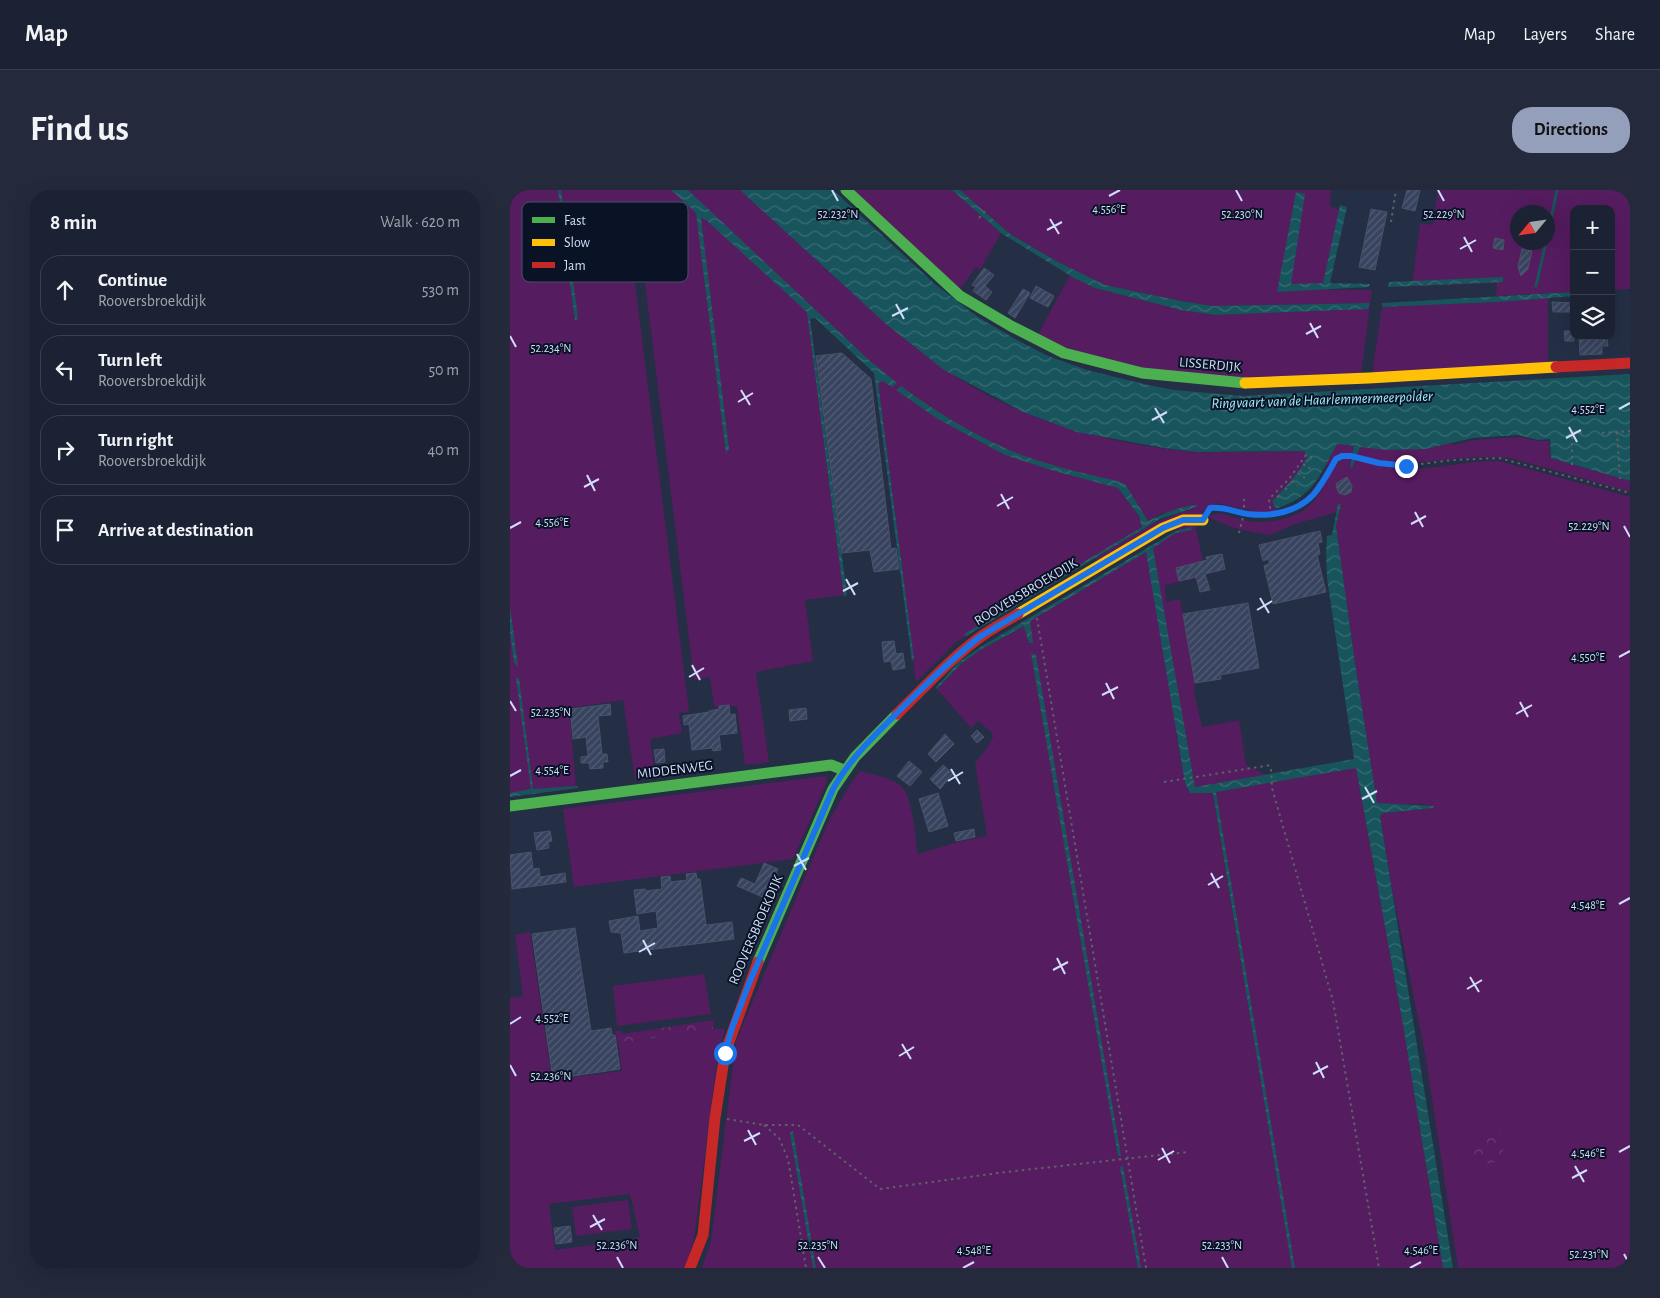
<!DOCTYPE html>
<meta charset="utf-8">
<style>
:root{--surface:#1b2234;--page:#242a3c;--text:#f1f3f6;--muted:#a0a4ac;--line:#393f4f;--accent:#94a0bb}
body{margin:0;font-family:"Alegreya Sans",sans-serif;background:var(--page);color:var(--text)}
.controls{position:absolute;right:15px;top:15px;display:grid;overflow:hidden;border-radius:10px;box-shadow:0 5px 20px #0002}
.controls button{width:45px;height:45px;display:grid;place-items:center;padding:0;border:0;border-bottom:1px solid var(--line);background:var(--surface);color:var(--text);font:25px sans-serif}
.compass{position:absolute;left:1000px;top:15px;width:45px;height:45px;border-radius:50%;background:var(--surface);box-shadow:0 5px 20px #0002;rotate:241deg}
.stop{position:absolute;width:15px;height:15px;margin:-11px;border:4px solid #1a73e8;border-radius:50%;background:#fff}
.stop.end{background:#1a73e8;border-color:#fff;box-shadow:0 1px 5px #0008}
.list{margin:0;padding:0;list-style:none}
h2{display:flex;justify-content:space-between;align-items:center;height:65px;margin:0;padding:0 20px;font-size:21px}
h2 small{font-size:16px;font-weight:400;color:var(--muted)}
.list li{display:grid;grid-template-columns:32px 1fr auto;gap:15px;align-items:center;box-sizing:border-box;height:70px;margin:0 10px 10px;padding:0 10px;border:1px solid var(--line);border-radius:20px}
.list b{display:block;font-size:19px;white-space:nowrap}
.list p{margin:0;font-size:16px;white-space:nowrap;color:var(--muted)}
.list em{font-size:16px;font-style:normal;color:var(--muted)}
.icon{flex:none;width:28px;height:28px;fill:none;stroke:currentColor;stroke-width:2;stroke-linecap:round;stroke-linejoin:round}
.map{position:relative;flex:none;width:1120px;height:1078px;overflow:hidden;border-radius:20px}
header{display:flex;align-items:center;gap:30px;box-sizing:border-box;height:70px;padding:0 25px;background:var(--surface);border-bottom:1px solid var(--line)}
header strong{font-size:24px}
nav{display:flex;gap:28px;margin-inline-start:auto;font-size:18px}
.intro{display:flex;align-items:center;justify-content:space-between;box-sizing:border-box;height:120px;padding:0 30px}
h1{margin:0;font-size:35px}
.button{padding:12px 22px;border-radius:20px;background:var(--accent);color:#111;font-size:18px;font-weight:700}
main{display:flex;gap:30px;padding:0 30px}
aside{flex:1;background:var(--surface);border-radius:20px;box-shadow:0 5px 20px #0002}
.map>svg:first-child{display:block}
</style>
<header>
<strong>Map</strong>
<nav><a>Map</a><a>Layers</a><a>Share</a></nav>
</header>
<div class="intro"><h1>Find us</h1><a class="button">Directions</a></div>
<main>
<aside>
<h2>8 min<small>Walk · 620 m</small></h2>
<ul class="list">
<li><svg class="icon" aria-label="ahead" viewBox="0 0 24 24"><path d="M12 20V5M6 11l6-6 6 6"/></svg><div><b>Continue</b><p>Rooversbroekdijk</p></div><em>530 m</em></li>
<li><svg class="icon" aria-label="left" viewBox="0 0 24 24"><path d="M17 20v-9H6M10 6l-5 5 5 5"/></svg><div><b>Turn left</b><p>Rooversbroekdijk</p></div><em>50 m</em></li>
<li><svg class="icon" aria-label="right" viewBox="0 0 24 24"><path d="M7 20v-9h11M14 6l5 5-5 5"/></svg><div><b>Turn right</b><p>Rooversbroekdijk</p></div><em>40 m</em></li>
<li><svg class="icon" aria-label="arrive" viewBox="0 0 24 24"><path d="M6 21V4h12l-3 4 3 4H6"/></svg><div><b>Arrive at destination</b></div></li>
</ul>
</aside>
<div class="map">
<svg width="1120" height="1078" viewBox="0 0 1120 1078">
<defs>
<pattern id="forest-crowns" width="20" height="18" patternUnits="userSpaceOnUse" patternTransform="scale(1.25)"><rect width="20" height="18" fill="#561c60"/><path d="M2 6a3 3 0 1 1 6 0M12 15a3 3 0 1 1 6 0" fill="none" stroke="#6d3d78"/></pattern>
<pattern id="water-waves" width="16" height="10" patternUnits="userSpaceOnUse" patternTransform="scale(1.25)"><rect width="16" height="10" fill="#18545c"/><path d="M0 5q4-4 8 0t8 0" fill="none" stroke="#396c74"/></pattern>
<pattern id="building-hatch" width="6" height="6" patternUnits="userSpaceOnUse" patternTransform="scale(1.25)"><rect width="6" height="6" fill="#38435f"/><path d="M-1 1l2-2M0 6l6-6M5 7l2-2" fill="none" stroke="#545e77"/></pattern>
</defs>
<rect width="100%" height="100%" fill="#242e45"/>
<!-- grass -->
<g fill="#561c60" fill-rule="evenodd">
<path d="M0,0H231C270,36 308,73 348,108C392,148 437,186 491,212C552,241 618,256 684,262C697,263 710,262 722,262C746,262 770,261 794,261L797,268L782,291L762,311L767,322L752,323L706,313L694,320L692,325L588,372L586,368C618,349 648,326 685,319L652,323L638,331L615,294L608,298L629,326L632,337L445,453L406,492L364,179L298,118L334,405L295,410L303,471L246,482L259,572L235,575L227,516L204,517L200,487L184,490L130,52L120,54L179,521L169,523L172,543L140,549L146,587L125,590L113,510L59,518L66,598L0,607Z"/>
<path d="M340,0H442L491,43L470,80L466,77L450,99Z"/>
<path d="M450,0H821L820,16L833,22L818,100H862L851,184L769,190L627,180L526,148L560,85L585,98L671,120L705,125L858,119L859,113L703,116L671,111L595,95L548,72L500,44Z"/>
<path d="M928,0H1120V99L1101,100V19H1064V102L986,106L987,93L902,96L910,33L923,35ZM1008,22H1038V52H1008Z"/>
<path d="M1038,107V175L864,183L863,176L872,117L987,112Z"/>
<path d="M1009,247L1029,251H1039L1040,268L1120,291V302L1004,269C967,263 933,272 896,273C879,274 863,269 847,265L850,257C882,261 911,260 942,253L943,255L964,250Z"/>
<path d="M827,254L844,256L842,264C828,261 822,271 813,280Z"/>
<path d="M836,268L842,269L840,277L842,278L845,270C863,274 881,279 899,279C930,279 959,270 989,271L1120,307V1078H948L915,863L881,693L870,626L873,623L924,618L913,614H867L845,473L826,336L831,314H828L827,322L785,334L763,344L757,345L724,338L698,327L708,323C718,325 728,329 738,331C754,334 779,330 794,320C803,314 810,303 815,294C821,283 824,272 836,268Z"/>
<path d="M672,334H685L696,386L655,395L656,412L670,409L685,492L684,501L692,537L729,530L736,575L756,585L685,597L675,541L666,543L675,594L680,603H703L733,785L719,681L706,602L846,578L893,835L933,1078H192L201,1051L226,851L319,630L341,593L350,581C363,585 381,587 391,596C403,606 405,648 408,664L448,652L477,646L465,573L477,558L483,547L482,543L468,531L461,538L427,499L452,473L472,459L515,436L520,431L666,343L681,338L666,341Z"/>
<path d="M316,586L317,589L316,594L283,669L64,697L53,619Z"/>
<path d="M20,742L42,890L112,881L108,853L203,839H215L207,870L184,1049L175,1078H0V808L13,806L5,745ZM120,1004L130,1047L113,1051L45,1060L39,1014Z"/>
<path d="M194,784L201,824L107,836L103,796Z"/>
<path d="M118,1010L122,1039L66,1046L62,1017Z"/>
</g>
<!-- forest -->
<g fill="url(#forest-crowns)">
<path d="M204,830L203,839L108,853L105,841H111L112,844Z"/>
<path d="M990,940L995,971L966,975L961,946Z"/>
</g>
<!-- water -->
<g fill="url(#water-waves)">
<path d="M48,0H51L68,128L65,131Z"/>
<path d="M161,0H178L359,170L387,193L382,197L373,191L368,193L404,469L402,471L364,183L305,128L300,129L337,404L334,407L297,122L196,30L191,28L219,259L216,263L186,23Z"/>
<path d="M230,0H323L426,95L468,127L507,150L538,166L577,180L638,195L664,200L733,206L1120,184V291L1041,268L1040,249L1028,250L1008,245L963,248L915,259L876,260L850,257L842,278L840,277L844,256L827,254C808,288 805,305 766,319L762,311C776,298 787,284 797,268L794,261L687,262L654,258L567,242L513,222L434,180L376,134Z"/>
<path d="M442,0H450L500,44L548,72L595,95L671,111L703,116L860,113L858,119L705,125L671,120L585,98L564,88L491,43Z"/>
<path d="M786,2L795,4L781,94L813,93L830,15L837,17L820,93L860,94L859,97L767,102Z"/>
<path d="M993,87V92L878,97L879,92Z"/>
<path d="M1064,102V106L987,112L872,117V113Z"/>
<path d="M391,196C430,225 486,259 533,272C557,280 582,285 607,291L615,294L638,331C655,323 670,316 688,315C684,319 658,326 650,329L456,446L454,444L632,337L629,326L608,298L541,280L495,265L428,229L386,200Z"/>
<path d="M828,314H831L826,336L845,473L867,613L924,616L923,618L873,623L870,626L943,1078H933L893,835L846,578L706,602L785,1078H782L703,603H680L675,593L636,362L520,431L523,453H519L514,436L472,459L452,473L427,499L425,498L449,472L472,456L666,341L681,337L682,340L666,343L643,358L685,597L844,569L817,388L816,362L817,346L822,345Z"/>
<path d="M0,417L8,476L4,473L0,441Z"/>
<path d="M521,463L526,465L611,966H608Z"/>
<path d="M6,488H9L23,599L68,596V598L0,607V603L21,599Z"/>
<path d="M283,941L306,1078H303L280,943Z"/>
<path d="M613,976L631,1078H628L610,977Z"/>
</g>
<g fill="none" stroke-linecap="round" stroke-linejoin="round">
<!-- stream -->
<g stroke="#18545c" stroke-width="3">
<path d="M1038,44L1047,0"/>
<path d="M1026,96L1036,52"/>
</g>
</g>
<!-- building -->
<g fill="url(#building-hatch)" stroke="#495266">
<path d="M897,0H910L905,21L892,18Z"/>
<path d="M861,19L877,22L865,80L849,77Z"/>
<path d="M985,48L994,50L993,60L983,58Z"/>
<path d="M1012,59L1022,61L1018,79L1011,86L1008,77Z"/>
<path d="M474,78L484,85L475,96L482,102L476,110L463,101L466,97L462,95Z"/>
<path d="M526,96L544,106L538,117L520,108Z"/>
<path d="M513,99L520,103L505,128L498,123Z"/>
<path d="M1042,112L1064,113V122H1043Z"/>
<path d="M1054,141H1064V151H1055Z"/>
<path d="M1069,146H1097L1098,156H1092V164L1070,165Z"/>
<path d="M332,163L361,189L381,359L386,358L389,379L364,382L360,360L332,363L306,166Z"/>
<path d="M837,287L842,296L841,302L835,305L829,303L826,296L827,293Z"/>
<path d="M810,341L812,352L808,353L810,364L807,365L816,402L763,414L754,376L760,373L758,369L753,371L749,355Z"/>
<path d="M712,364L715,379L695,384L700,400L690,402L686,387L669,391L666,378L697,370L696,367Z"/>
<path d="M738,413L749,478L710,485L711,489L685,493L673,424Z"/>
<path d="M384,451L386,464L393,463L395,478L383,480L381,471L374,472L372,452Z"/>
<path d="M100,514L101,525L88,526L92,564H97L98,572H93V578L80,579L79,573H71V567L78,566L76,547L63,549L60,519Z"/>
<path d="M219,515L220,525L225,524L227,543L209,545L211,560L203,561L202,558L182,560L179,534L174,535L173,526L199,522V521L209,519V516Z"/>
<path d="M296,518L297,529L280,531L279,520Z"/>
<path d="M467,540L474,547L467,553L461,546Z"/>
<path d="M435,544L444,554L426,572L418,564Z"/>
<path d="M154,559L155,572L146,573L144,560Z"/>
<path d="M399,571L412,582L400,596L387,586Z"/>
<path d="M433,575L443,584L430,599L420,589Z"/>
<path d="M428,603L438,636L419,642L409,609Z"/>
<path d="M464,639L465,647L446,651L444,643Z"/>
<path d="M40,641L42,651L38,652L39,658L27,660L24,643Z"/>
<path d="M21,662L23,679L29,678L31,693L30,687L55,683L56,692L2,699L0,665Z"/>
<path d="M254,673L268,679L255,708L227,696L231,688L245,694Z"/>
<path d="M186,683L187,689H190L196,735L222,732L224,749L114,763L111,743L101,742L99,731L128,726L130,741L148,738L146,721L127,724L124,700L135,699L136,701L152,699L151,687L160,686L161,692L177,690L176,684Z"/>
<path d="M65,738L81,841L101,838L102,845H105L110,879L43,889L22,744Z"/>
<path d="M60,1036L62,1052L46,1054L44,1038Z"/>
</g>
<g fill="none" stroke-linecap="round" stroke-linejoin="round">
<!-- path -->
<g stroke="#5b6267" stroke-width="2" stroke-dasharray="2.5 4" stroke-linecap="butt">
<path d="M469,28L476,20"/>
<path d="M881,32L886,0"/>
<path d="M1107,242L1110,289"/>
<path d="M1092,243L1120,241"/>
<path d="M793,274L801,279"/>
<path d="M1062,275V243H1075"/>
<path d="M788,283L795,288"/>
<path d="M782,291L788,295"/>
<path d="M775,298L780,302"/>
<path d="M767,306L772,309"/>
<path d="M699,320L700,318L708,317L738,324L754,325L776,321L798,310L805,303L826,269L836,266L869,273L896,276L943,270L989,268L1120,303"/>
<path d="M761,325L759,309L779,289L796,265L806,269"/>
<path d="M729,343L734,323V309"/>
<path d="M527,428L636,1078"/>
<path d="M761,579L762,598L823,811L869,1078"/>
<path d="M654,592L761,575"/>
<path d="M217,929L254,935H288L370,999L496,982L678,962"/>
<path d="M254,935L269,948L278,969L296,1078"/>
</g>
<!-- fast -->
<g stroke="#4caf50" stroke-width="11">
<path d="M336,0L450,106L501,136L554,163L632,183L735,193"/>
<path d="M0,616L321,575L334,580"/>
<path d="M248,772L323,599L345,567L387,524"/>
</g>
<!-- slow -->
<g stroke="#ffc107" stroke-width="11">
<path d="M735,193L859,188L1046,177"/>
<path d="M508,424L653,338L673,330H693"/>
</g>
<!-- jam -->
<g stroke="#c62828" stroke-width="11">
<path d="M1046,177L1120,173"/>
<path d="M387,524C414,498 439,470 469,448C481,439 495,432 508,424"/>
<path d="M180,1078L193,1045L205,928L215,863L248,772"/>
</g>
</g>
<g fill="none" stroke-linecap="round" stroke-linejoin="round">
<!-- route -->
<path stroke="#1a73e8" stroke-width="6" d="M215,863L222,838L240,791L323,599C340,568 367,543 392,518C418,493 442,468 471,446L653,338L673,330H693L700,318C713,316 725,322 738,324C761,327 787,322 803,305C812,295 819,281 826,269L832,266H841L869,273L896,276"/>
</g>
<!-- ticks -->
<path fill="none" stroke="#d1defa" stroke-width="2" d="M322,0L328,11M726,0L732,11M928,0L934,11M599,6L610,0M540,29L549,44M537,40L552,32M954,47L962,62M950,59L966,50M386,114L394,129M382,126L398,118M800,133L808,148M796,144L811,136M0,146L6,157M231,200L240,215M228,212L243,203M645,218L654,233M1109,219L1120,213M642,230L657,222M1059,237L1067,252M1056,248L1071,240M77,285L85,301M74,297L89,289M491,304L499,319M487,316L503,307M905,322L913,337M901,334L916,326M1114,336L1120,347M0,338L11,332M336,389L345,405M333,401L348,393M750,408L759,423M747,420L762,411M1109,467L1120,461M182,475L190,490M179,487L194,478M596,493L604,509M592,505L608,497M0,511L6,521M1010,512L1018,527M1006,524L1022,515M441,579L450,594M0,586L11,580M438,591L453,582M855,597L864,613M852,609L867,601M287,664L296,680M284,676L299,668M701,683L709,698M698,695L713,686M1109,714L1120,708M133,750L141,765M129,762L145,753M547,768L555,784M543,780L558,772M960,787L969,802M957,799L972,790M0,834L11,827M392,854L401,869M389,866L404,857M806,872L814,888M0,875L6,886M803,884L818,876M238,940L246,955M234,951L250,943M652,958L660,973M1109,962L1120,956M648,970L664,961M1065,976L1074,992M1062,988L1077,980M83,1025L92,1040M80,1037L95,1029M1114,1064L1120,1075M107,1067L113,1078M308,1067L315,1078M712,1067L718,1078M453,1078L464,1072M900,1078L911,1072"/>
<g text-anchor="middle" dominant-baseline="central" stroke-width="4" stroke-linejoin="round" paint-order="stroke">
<!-- street labels -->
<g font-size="14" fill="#d1defa" stroke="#0a1326">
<text transform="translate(700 175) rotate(5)">LISSERDIJK</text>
<text transform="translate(516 402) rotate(-31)">ROOVERSBROEKDIJK</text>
<text transform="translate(165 580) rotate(-7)">MIDDENWEG</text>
<text transform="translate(246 740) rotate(-67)">ROOVERSBROEKDIJK</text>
</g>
<!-- water labels -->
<g font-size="15" font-style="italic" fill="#a1edf6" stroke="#0a1326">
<text transform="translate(812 210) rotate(-2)">Ringvaart van de Haarlemmermeerpolder</text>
</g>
</g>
<!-- legend -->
<rect x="12" y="12" width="166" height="80" rx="8" fill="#0a1326" stroke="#465066" stroke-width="1"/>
<rect x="22" y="27" width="23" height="6" fill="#4caf50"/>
<rect x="22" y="49" width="23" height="7" fill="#ffc107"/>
<rect x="22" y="72" width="23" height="6" fill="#c62828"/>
<g font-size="14" fill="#d1defa">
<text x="54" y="35">Fast</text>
<text x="54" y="57">Slow</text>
<text x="54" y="80">Jam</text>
</g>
<g font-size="12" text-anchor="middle" fill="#d1defa" stroke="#0a1326" stroke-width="4" stroke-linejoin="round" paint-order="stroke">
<text x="599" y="23">4.556°E</text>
<text x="328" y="28">52.232°N</text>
<text x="732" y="28">52.230°N</text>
<text x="934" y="28">52.229°N</text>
<text x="41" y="162">52.234°N</text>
<text x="1078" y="223">4.552°E</text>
<text x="42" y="336">4.556°E</text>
<text x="1079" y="340">52.229°N</text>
<text x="1078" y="471">4.550°E</text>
<text x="41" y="526">52.235°N</text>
<text x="42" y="584">4.554°E</text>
<text x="1078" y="719">4.548°E</text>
<text x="42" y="832">4.552°E</text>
<text x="41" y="890">52.236°N</text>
<text x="1078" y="967">4.546°E</text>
<text x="107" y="1059">52.236°N</text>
<text x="308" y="1059">52.235°N</text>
<text x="712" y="1059">52.233°N</text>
<text x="464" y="1064">4.548°E</text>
<text x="911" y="1064">4.546°E</text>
<text x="1079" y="1068">52.231°N</text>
</g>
</svg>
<div class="controls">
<button>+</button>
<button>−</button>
<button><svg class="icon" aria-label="layers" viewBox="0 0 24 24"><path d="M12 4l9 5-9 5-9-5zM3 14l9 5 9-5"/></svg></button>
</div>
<svg class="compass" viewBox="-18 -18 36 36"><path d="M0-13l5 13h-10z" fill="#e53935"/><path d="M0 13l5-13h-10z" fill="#a0a4ac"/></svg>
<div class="stop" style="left:215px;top:863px"></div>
<div class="stop end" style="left:896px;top:276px"></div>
</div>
</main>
